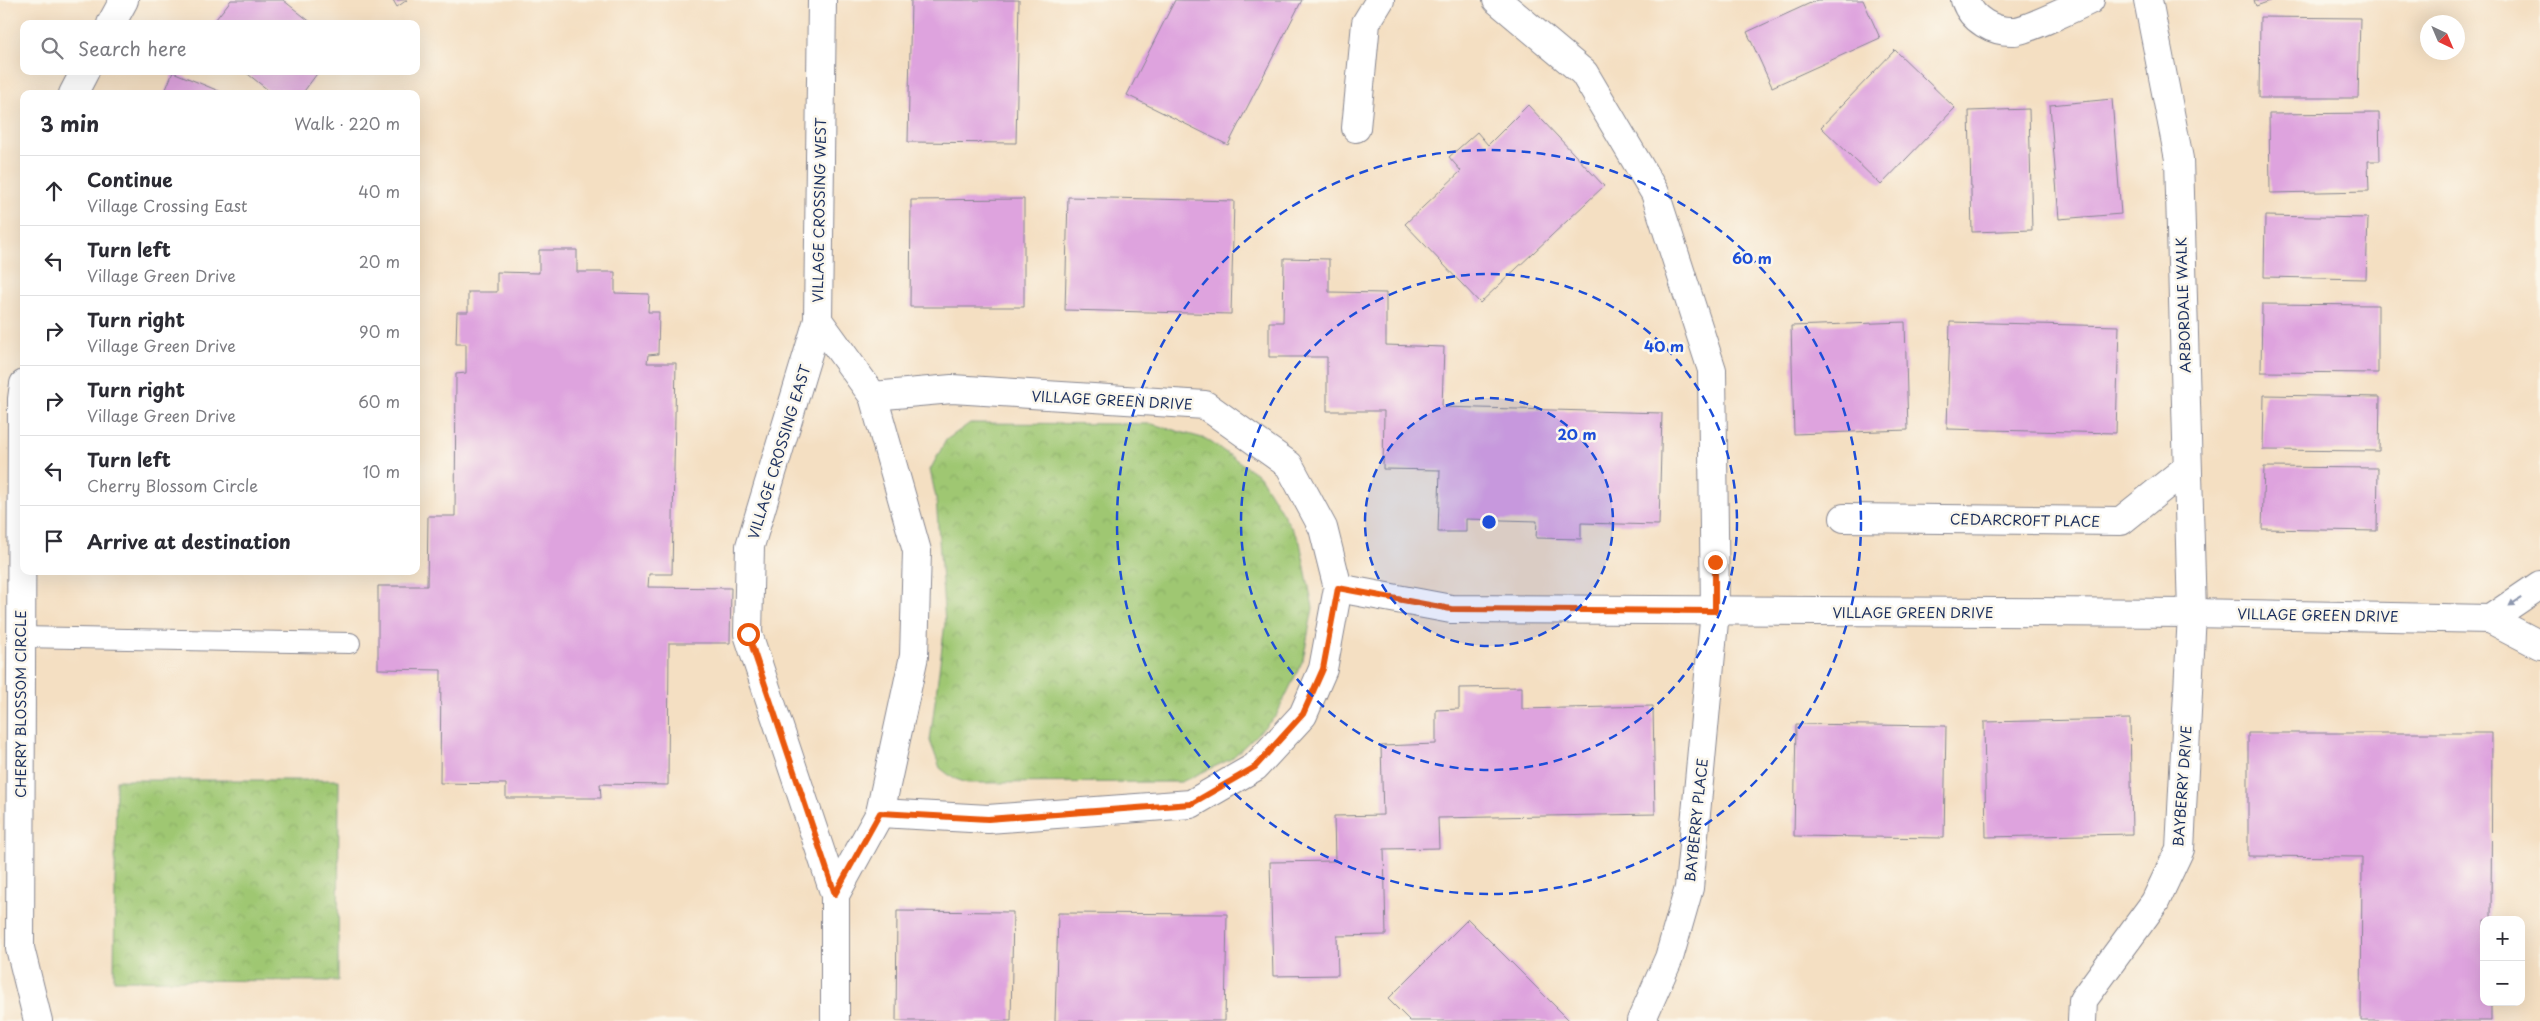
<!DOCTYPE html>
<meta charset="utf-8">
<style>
:root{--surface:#fff;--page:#f2f2f3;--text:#2b2b33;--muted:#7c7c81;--line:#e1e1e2}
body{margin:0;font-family:"Playpen Sans",sans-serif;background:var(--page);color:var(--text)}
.controls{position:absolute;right:15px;bottom:15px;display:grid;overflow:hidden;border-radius:10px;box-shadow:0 5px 20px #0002}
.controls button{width:45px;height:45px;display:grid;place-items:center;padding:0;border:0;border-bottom:1px solid var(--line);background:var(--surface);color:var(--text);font:25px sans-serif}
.compass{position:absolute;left:2420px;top:15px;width:45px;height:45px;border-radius:50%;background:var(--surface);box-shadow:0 5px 20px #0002;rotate:136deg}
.stop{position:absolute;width:15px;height:15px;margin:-11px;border:4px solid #ea580c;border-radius:50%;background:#fff}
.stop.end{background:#ea580c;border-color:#fff;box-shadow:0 1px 5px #0008}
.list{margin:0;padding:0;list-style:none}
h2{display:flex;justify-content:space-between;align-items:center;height:65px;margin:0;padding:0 20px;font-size:21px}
h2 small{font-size:16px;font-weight:400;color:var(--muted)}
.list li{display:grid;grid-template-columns:32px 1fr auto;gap:15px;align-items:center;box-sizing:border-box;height:70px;padding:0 20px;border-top:1px solid var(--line)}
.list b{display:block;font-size:19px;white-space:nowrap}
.list p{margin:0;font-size:16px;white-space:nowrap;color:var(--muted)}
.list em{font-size:16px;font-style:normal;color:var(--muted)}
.icon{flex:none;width:28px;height:28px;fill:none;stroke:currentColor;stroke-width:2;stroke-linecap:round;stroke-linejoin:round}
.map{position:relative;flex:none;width:2540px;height:1021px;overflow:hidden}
.search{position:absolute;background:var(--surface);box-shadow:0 5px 20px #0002;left:20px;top:20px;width:400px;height:55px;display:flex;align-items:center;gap:12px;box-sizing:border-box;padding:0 18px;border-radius:10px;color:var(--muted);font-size:19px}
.panel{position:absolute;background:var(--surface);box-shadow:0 5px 20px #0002;left:20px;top:90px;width:400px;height:485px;border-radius:10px}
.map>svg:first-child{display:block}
</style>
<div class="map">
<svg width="2540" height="1021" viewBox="0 0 2540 1021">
<defs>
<pattern id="park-crowns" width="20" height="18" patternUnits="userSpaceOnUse" patternTransform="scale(1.25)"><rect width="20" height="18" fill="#9fc772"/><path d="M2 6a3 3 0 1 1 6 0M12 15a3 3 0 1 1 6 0" fill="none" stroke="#88ab65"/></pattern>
</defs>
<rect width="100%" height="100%" fill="#fbf7ec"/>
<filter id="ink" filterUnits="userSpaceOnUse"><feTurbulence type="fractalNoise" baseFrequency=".02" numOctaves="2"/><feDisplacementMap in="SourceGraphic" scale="10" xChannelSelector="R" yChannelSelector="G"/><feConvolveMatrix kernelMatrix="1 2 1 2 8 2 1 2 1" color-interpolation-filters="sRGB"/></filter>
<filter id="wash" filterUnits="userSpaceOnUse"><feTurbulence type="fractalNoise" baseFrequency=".0096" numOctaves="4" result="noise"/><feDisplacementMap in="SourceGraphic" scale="20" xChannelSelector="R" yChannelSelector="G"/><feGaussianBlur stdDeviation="1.12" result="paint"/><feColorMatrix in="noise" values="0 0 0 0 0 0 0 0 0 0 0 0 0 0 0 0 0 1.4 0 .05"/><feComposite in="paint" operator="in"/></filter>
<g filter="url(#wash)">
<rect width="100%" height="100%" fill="#f4dfc2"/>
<!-- park -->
<g fill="url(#park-crowns)" stroke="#5d7b68">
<path d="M970,423L1152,424L1206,439L1260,476L1300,542L1313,608L1303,660L1276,716L1231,759L1181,782L967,783L953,778L940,768L930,741L945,623L936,498L930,470L946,440Z"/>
<path d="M116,780H339L338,981L114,980Z"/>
</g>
<g id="blocks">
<!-- building -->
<g fill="#dea3de">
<path d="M231,0H283L313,24H212Z"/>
<path d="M393,0H407L397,7Z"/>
<path d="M911,0H1019L1016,143L908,142Z"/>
<path d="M1175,0H1302L1228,145L1127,95Z"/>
<path d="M1817,0H1863L1880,38L1772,87L1747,32Z"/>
<path d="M2254,0H2273L2256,6Z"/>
<path d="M2260,17L2360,18L2358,98H2259Z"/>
<path d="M1895,50L1955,108L1881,185L1821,127Z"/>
<path d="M244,71H319L302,94H273Z"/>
<path d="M173,72L226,94H164Z"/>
<path d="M2112,99L2121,214L2059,219L2050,105Z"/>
<path d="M1528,105L1604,186L1480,303L1405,224L1461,171L1449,157L1477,132L1488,145Z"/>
<path d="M2029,109L2032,230L1972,232L1969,111Z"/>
<path d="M2379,113L2380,161H2368L2369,191L2270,193L2269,114Z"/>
<path d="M1068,197L1234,201L1231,314L1065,310Z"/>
<path d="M1024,199V307H910L911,200Z"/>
<path d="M2265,216L2368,218L2366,279L2264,277Z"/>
<path d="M539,250H577V272H615V293L649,294L648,312H659L658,354L648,355L647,363H676L672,574H649L648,587L731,588L730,643H669L668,785L600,784L601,798H506V784L440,783L441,670L378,669V586H427L428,516H455L456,374L466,373V344H456L457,312H468V292H497V272L539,273Z"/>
<path d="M1284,258L1329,259V292L1386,293V345L1444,347L1442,407L1662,413L1659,525L1581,523V539L1536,538L1537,521L1466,519V532H1438L1440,470L1383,469L1384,411H1327V357H1269V322H1283Z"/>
<path d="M2262,304L2378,305V373L2261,372Z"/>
<path d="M1905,322L1908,430L1794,434L1791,326Z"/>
<path d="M1950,322L2119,326L2116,433L1947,429Z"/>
<path d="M2264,395L2380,397L2379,451L2263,450Z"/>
<path d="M2264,467L2378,468L2377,531L2262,529Z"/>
<path d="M1522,687V709L1653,706L1655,814L1438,818L1439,848L1384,849L1386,935L1337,936L1338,975L1273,976L1270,862L1335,861L1334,816L1383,815L1381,746L1436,744V710L1459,709V688Z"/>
<path d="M2130,719L2132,834L1986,837L1984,722Z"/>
<path d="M1796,724L1946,726L1944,838L1794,836Z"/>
<path d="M2248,733H2492L2491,920H2484V1002H2491V1021H2361L2362,857L2248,856Z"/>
<path d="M897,911L1013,912L1011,1021H896Z"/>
<path d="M1058,913L1227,914L1225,1021H1055Z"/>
<path d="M1468,919L1570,1021H1410L1388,999Z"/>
</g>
</g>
</g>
<g filter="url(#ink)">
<use href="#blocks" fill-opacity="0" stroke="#888790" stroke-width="1"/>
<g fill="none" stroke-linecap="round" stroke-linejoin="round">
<defs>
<path id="service" d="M20,637L350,643"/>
<g id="minor">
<path d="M822,0L818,320L873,396L917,551L914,656L880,813L835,895"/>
<path d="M1497,0L1584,73L1655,193L1712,370L1715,611L1689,888L1669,958L1641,1021"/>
<path d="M1965,0C1972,20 1993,32 2014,31C2025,31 2077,6 2090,0"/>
<path d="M111,24L124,0"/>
<path d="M73,94L85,71"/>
<path d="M1356,128L1366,23L1380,0"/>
<path d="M818,320L750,546L748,634L835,895V1021"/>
<path d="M24,384L22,399L20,948L38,1021"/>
<path d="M873,396L952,389L1205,405L1289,465L1323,528L1338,588L1323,669L1303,715L1255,767L1191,804L988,819L880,813"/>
<path d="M1844,518L2121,521L2187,468"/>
<path d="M1338,588L1451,609L2192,613L2490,619L2540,645"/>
<path d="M2490,619L2540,585"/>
<path d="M2082,1021L2083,1000L2155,902L2180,849L2192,613L2179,159L2148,0"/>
</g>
</defs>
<!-- service casing -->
<use href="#service" stroke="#888790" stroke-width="22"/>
<!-- minor casing -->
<use href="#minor" stroke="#888790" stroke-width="30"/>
<!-- service -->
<use href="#service" stroke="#fff" stroke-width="20"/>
<!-- minor -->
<use href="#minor" stroke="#fff" stroke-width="28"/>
</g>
<!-- one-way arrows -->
<defs><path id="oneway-solid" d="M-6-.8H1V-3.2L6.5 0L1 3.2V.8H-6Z" transform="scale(1.25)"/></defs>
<use fill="#8d97ae" href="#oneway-solid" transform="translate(2515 602) rotate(146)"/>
</g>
<g fill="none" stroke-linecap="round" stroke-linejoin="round" filter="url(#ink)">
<!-- route -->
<path stroke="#ea580c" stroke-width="6" d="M748,634L835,894L880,813L988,819L1191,804L1255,767L1303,714L1323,669L1338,588L1451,609L1715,611V562"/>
</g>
<!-- distance rings -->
<circle cx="1489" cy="522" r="124" fill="#1d4ed8" fill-opacity=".12"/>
<g fill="none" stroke="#1d4ed8" stroke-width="2.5" stroke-dasharray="9 6">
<circle cx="1489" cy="522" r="124"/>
<circle cx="1489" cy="522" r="248"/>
<circle cx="1489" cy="522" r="372"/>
</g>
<g text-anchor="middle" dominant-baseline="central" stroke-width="5" stroke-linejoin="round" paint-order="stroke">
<!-- street labels -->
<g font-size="14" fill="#1b2f5e" stroke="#fbf7ec">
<text transform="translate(819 210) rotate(-89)">VILLAGE CROSSING WEST</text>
<text transform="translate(2183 305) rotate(-92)">ARBORDALE WALK</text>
<text transform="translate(1112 400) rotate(3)">VILLAGE GREEN DRIVE</text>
<text transform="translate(779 452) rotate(-73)">VILLAGE CROSSING EAST</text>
<text transform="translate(2025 520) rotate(1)">CEDARCROFT PLACE</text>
<text x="1913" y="612">VILLAGE GREEN DRIVE</text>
<text transform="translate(2318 615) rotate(1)">VILLAGE GREEN DRIVE</text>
<text transform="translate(20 704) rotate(-90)">CHERRY BLOSSOM CIRCLE</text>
<text transform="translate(2182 786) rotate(-86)">BAYBERRY DRIVE</text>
<text transform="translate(1696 820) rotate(-84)">BAYBERRY PLACE</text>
</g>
</g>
<circle cx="1489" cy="522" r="8" fill="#1d4ed8" stroke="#fbf7ec" stroke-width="2.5"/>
<g font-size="15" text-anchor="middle" font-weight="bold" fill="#1d4ed8" stroke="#fbf7ec" stroke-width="5" stroke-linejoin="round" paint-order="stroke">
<text x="1752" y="264">60 m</text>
<text x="1664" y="352">40 m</text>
<text x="1577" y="440">20 m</text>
</g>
</svg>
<div class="controls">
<button>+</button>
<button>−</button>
</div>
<svg class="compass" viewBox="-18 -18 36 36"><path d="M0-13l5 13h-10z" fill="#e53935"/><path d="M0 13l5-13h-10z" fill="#7c7c81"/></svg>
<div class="stop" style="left:748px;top:634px"></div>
<div class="stop end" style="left:1715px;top:562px"></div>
<div class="search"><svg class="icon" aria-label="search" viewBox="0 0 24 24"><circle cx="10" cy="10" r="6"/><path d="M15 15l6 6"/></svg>Search here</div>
<section class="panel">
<h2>3 min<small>Walk · 220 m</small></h2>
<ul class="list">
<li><svg class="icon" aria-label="ahead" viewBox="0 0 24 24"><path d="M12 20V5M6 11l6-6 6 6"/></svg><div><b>Continue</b><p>Village Crossing East</p></div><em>40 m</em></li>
<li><svg class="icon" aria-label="left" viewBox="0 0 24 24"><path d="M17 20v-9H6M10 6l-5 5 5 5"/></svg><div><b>Turn left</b><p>Village Green Drive</p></div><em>20 m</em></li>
<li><svg class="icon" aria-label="right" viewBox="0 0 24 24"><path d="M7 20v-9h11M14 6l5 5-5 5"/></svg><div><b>Turn right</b><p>Village Green Drive</p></div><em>90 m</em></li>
<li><svg class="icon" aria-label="right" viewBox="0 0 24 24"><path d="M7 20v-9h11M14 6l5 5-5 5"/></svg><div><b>Turn right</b><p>Village Green Drive</p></div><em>60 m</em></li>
<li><svg class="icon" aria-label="left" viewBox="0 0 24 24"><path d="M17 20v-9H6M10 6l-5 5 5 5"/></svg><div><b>Turn left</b><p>Cherry Blossom Circle</p></div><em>10 m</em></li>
<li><svg class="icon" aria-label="arrive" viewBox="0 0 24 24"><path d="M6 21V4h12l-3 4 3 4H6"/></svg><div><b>Arrive at destination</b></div></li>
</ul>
</section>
</div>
